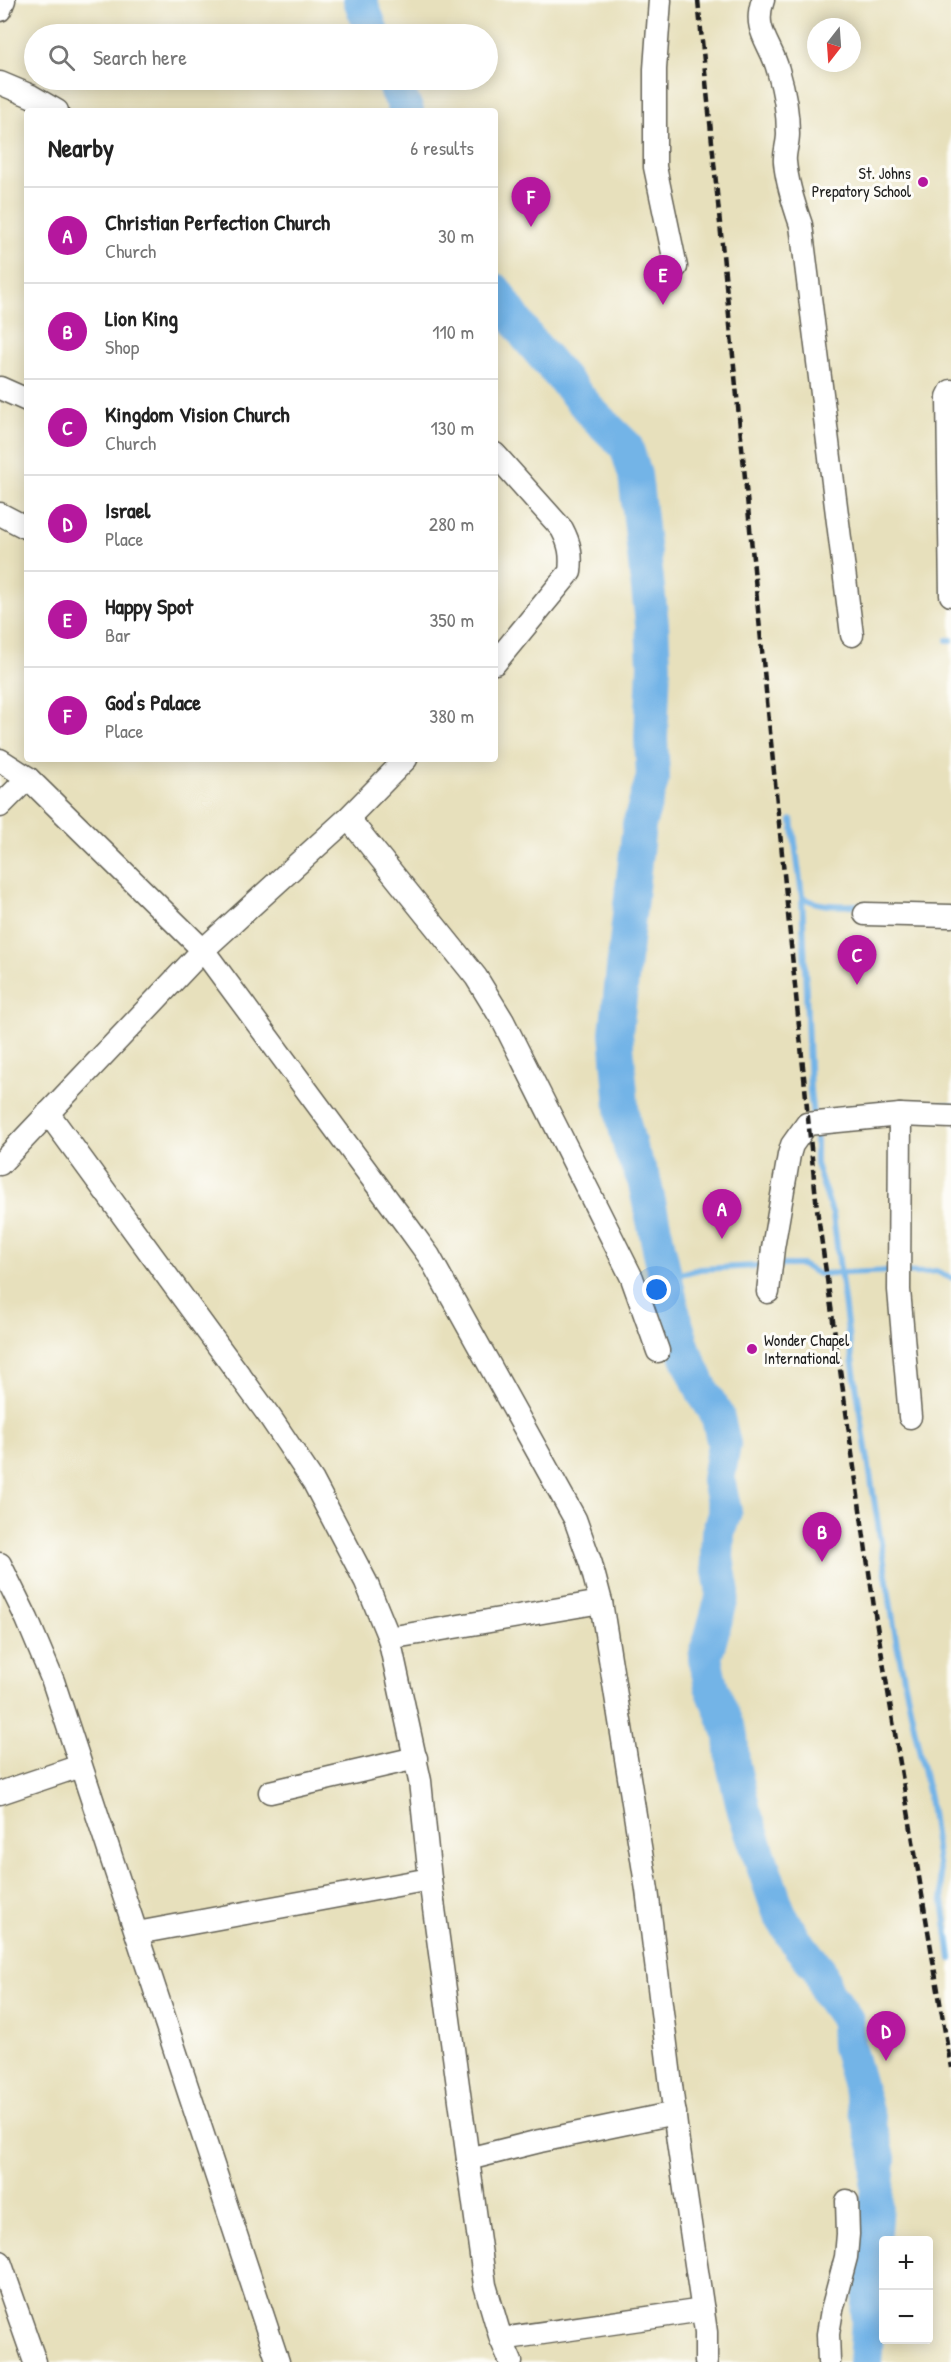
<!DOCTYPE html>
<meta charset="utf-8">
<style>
:root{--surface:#fff;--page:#f6f6f6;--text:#222;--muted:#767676;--line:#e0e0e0;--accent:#b5179e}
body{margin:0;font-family:"Patrick Hand",sans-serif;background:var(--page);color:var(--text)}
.controls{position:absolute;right:18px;bottom:18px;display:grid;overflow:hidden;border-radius:6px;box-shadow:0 3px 15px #0003}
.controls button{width:54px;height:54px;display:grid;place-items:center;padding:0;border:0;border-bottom:2px solid var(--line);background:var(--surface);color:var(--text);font:30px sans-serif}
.compass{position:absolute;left:807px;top:18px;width:54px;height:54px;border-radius:50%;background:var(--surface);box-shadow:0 3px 15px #0003;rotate:197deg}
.you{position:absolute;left:657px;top:1290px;width:21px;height:21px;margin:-15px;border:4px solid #fff;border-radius:50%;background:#1a73e8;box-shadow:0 0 0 9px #1a73e833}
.badge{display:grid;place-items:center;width:39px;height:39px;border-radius:50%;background:var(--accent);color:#fff;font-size:20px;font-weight:700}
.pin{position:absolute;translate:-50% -50px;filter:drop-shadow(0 2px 3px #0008)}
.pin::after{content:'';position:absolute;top:32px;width:21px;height:18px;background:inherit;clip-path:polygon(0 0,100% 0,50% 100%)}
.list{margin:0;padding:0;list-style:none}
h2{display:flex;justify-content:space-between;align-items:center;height:78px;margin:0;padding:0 24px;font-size:26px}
h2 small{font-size:20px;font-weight:400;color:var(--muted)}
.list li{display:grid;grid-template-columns:39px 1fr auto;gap:18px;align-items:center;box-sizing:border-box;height:96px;padding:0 24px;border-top:2px solid var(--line)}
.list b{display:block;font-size:22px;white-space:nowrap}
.list p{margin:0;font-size:20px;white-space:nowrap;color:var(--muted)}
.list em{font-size:20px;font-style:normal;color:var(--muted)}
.icon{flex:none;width:33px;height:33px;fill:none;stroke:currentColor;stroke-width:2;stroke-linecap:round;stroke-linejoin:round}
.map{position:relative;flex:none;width:951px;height:2362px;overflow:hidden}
.search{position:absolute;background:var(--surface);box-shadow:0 3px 15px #0003;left:24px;top:24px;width:474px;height:66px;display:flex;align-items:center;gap:15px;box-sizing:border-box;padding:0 21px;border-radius:33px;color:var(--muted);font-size:22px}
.panel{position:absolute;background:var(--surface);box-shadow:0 3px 15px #0003;left:24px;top:108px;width:474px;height:654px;border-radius:6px}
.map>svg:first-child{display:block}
</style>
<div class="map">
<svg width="951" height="2362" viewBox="0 0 951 2362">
<rect width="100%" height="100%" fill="#fdfcf7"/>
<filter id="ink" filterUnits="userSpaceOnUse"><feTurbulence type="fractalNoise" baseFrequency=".0167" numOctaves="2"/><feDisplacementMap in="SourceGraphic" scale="12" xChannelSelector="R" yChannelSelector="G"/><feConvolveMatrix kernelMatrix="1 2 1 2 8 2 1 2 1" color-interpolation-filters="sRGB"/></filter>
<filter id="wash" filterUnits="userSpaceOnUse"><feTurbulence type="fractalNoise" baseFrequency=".008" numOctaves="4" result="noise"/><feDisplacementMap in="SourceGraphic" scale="24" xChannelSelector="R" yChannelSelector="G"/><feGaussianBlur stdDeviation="1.35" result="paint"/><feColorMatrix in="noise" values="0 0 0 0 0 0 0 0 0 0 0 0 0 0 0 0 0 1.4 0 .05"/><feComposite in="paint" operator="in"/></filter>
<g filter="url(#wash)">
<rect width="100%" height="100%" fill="#e7e0bc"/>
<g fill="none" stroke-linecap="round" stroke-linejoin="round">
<!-- stream -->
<g stroke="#73b4e7" stroke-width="6">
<path d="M947,640H951"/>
<path d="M792,820L802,896L810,1090L813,1116L816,1115"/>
<path d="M802,896C818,909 845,905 865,905"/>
<path d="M925,1105H951"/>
<path d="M844,1110L866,1106L887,1105"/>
<path d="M826,1131L816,1135V1164L833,1215L849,1340L897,1645L929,1797L951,1959"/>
<path d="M905,1272L917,1273L936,1271L951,1278"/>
<path d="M665,1278L700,1269L776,1265H802L818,1274L894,1271"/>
</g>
<!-- river -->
<g stroke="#73b4e7" stroke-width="34">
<path d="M360,0L373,34"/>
<path d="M392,80L407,111"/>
<path d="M495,290L527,337L595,416L626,446L635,475L652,624L654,665L651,738L653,777L639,825L616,1033L623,1119L631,1151L644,1180L675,1320L685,1352L704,1394L717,1414L724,1444L718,1480L725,1511L718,1533L717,1558L723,1594L705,1658L711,1686L731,1736L733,1764L744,1811L780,1915L800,1947L819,1969L827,1992L847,2020L848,2046L879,2158L865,2362"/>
</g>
</g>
</g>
<g filter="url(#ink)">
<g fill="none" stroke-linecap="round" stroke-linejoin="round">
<defs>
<g id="minor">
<path d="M660,0L655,69V167L676,267"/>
<path d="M763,0C752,30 771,43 778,70C784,90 788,113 788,134C788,144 784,153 785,162C787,184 794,205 801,225L852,635"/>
<path d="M0,10L4,0"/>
<path d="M0,83L31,96L57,111"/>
<path d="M0,388L27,400"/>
<path d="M951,391L948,397L951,595"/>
<path d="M495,454L562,529C570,544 572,555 570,572L495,663"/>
<path d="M0,514L27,528"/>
<path d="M0,760L28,778L203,950L408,1227L429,1256L575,1519L591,1564L601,1602L647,1890L678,2142L706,2332V2362"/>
<path d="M0,806L28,778"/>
<path d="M348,818L476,977L503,1021L632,1278L658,1351"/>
<path d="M865,914L951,916"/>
<path d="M48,1113L270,1417L313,1481L366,1582L389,1638L420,1781L430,1879L485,2285L501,2339L511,2362"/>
<path d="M900,1115L899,1290L910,1417"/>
<path d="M0,1164L203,950L348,818L406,759"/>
<path d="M768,1292L773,1248L789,1155L792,1145L807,1124L900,1115L951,1117"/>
<path d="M0,1564L27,1619L53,1681L278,2362"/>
<path d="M389,1638L601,1602"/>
<path d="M270,1792L416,1758"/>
<path d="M0,1793L80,1766"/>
<path d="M137,1933L430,1879"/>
<path d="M468,2159L540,2141L675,2113"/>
<path d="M0,2262L35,2362"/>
<path d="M501,2339L703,2310"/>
<path d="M829,2362L828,2334L832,2310L846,2257L848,2234L847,2201"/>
</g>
</defs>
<!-- minor casing -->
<use href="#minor" stroke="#636154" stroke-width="25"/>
<!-- minor -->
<use href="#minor" stroke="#fff" stroke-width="22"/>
<!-- rail -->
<path stroke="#1c1c1c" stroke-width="4.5" stroke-dasharray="9 4.5" stroke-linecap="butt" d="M698,0L817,1209L875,1614L951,2068"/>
</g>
</g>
<!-- markers -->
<g fill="#b5179e" stroke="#fdfcf7" stroke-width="2">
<circle cx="923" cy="182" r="6"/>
<circle cx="752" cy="1349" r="6"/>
</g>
<g text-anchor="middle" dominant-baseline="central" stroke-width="6" stroke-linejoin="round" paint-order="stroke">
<!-- poi labels -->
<g font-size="16" fill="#1c1c1c" stroke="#fdfcf7" text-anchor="end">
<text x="911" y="173">St. Johns<tspan x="911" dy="18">Prepatory School</tspan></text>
<text x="764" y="1340" text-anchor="start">Wonder Chapel<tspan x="764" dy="18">International</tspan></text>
</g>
</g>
</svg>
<div class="controls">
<button>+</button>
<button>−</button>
</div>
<svg class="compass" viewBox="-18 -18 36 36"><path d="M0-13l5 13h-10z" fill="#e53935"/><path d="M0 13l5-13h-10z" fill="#767676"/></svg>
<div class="you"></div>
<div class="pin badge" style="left:722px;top:1239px">A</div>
<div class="pin badge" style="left:822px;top:1562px">B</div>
<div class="pin badge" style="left:857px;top:985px">C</div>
<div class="pin badge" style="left:886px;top:2061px">D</div>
<div class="pin badge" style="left:663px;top:305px">E</div>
<div class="pin badge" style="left:531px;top:227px">F</div>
<div class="search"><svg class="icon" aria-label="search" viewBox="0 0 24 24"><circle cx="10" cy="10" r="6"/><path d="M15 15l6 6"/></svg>Search here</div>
<section class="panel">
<h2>Nearby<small>6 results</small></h2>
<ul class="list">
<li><span class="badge">A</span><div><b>Christian Perfection Church</b><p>Church</p></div><em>30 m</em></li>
<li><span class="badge">B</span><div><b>Lion King</b><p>Shop</p></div><em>110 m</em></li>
<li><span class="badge">C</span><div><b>Kingdom Vision Church</b><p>Church</p></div><em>130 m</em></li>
<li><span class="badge">D</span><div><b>Israel</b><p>Place</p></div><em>280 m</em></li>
<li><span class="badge">E</span><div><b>Happy Spot</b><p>Bar</p></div><em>350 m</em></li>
<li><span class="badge">F</span><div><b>God's Palace</b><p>Place</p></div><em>380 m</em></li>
</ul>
</section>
</div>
